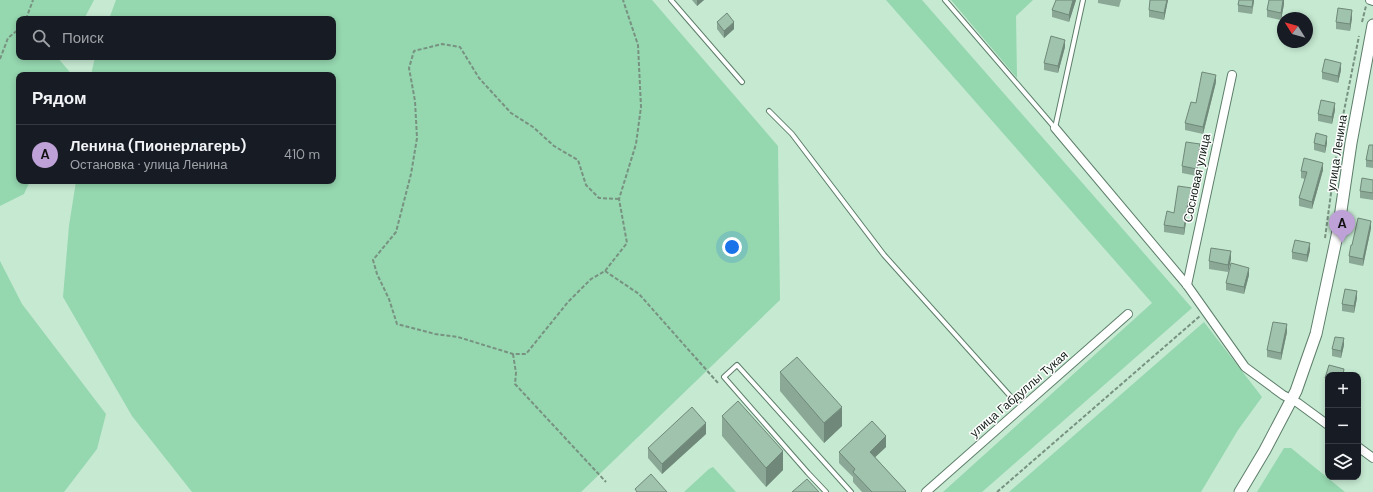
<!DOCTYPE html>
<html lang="ru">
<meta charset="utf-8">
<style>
:root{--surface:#171b24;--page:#20242c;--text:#f1f3f6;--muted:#9ea1a6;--line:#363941;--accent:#bea1d7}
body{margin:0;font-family:"DM Sans",sans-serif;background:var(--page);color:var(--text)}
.controls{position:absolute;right:12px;bottom:12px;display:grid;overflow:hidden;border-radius:8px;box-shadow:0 2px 6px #0003}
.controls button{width:36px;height:36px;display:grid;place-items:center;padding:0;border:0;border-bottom:1px solid var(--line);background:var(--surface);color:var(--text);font:20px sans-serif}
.compass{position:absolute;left:1277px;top:12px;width:36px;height:36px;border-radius:50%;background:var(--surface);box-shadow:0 2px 6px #0003;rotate:307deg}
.you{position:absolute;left:732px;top:247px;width:14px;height:14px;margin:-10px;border:3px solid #fff;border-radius:50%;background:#1a73e8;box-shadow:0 0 0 6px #1a73e833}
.badge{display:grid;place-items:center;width:26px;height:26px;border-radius:50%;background:var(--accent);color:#111;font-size:13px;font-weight:700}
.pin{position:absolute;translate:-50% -33px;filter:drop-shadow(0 1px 2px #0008)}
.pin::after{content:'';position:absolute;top:21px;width:14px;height:12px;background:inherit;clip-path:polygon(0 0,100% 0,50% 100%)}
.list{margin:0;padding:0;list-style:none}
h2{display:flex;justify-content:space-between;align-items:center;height:52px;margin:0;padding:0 16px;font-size:17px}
h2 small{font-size:13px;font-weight:400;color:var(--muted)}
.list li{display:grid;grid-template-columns:26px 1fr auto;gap:12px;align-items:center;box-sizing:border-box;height:60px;padding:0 16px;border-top:1px solid var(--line)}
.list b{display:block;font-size:15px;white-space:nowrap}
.list p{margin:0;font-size:13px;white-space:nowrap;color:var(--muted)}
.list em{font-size:13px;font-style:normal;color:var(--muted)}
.icon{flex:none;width:22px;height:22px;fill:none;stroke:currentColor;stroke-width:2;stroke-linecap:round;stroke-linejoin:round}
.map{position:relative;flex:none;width:1373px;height:492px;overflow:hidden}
.search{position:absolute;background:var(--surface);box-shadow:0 2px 6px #0003;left:16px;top:16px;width:320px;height:44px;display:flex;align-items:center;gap:10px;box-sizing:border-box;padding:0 14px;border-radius:8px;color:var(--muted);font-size:15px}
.panel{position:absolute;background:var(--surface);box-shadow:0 2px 6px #0003;left:16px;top:72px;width:320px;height:112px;border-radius:8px}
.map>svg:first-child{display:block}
</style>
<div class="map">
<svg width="1373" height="492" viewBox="0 0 1373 492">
<rect width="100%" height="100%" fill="#c5e9d1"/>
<!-- green -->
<g fill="#95d7af">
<path d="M0,0H94L84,19H19V57H57L69,71L70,75H19V181H30L24,194L0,206Z"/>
<path d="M116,0H652L778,146L780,300L581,492H192L132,416L63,297L69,226L76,181H333V75H91L95,57H333V19H109Z"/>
<path d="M886,0H922L1192,308L982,492H943L1152,303Z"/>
<path d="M951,0H1033L1016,16L1017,78Z"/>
<path d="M0,261L22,304L106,414L97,449L64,492H0Z"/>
<path d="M1204,322L1262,397L1238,430L1201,492H1009Z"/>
<path d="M1284,448H1291L1345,492H1257Z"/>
<path d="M713,467L736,492H684L709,469Z"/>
</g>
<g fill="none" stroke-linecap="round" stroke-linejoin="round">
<defs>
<g id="lane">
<path d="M671,0L742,82"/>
<path d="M945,0L1055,128"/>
<path d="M769,111L792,134L884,255L1012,398"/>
<path d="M1055,128L1083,0"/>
<path d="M826,492L808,473L724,377L737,365L851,492"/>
</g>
<g id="street">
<path d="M1370,0L1373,1"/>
<path d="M1055,128L1187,285L1245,367L1283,395L1298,403L1328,425"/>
<path d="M1187,285L1232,75"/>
<path d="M1358,447L1373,458"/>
<path d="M926,492L1128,314"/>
</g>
<path id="secondary" d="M1240,492L1265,450L1296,391L1316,334L1338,231L1351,143L1373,25"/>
</defs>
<!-- lane casing -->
<use href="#lane" stroke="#5d7e6a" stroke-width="6"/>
<!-- street casing -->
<use href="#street" stroke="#5d7e6a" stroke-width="10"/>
<!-- secondary casing -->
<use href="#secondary" stroke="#5d7e6a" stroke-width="13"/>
<!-- path -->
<g stroke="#789281" stroke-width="2" stroke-dasharray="4 2" stroke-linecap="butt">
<path d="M26,19L33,0"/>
<path d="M1362,22L1366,6"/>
<path d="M0,59L8,38L19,29"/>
<path d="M619,199L599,198L586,185L578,160L554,146L533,127L511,113L479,78L460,47L442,44L414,51L409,68L415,101L417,138L411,174L396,232L373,260L377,274L389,299L397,324L435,334L458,337L513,354H526L568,302L591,279L605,271L627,243L619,199L636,144L641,107L638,45L623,0"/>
<path d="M1325,238L1338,141L1359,36"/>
<path d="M605,271L639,294L718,383"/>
<path d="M513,354L516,373L515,384L606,482"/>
<path d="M997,492L1200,316"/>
</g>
<!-- lane -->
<use href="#lane" stroke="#fff" stroke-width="4"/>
<!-- street -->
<use href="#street" stroke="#fff" stroke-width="8"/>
<!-- secondary -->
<use href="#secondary" stroke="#fff" stroke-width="11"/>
</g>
<!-- wall -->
<g fill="#8aa895">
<path d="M692,0H704L697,6Z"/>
<path d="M1076,0L1069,22L1052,17V10Z"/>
<path d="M1098,0H1121L1119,7L1098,3Z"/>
<path d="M1168,0L1164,20L1149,17V10Z"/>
<path d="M1254,0L1252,14L1238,12V5Z"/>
<path d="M1284,0V4L1281,20L1267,17V10Z"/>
<path d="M1352,18L1350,31L1336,29V22Z"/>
<path d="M717,22L734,29L724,38L717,29Z"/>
<path d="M1065,47L1058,73L1044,70V63Z"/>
<path d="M1341,70L1338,83L1322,79V72Z"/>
<path d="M1216,82L1203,134L1185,130V123L1196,103Z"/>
<path d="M1335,110L1332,124L1318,121V114Z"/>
<path d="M1314,143H1327L1325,153L1314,150Z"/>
<path d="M1373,145V168L1366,167V160Z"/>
<path d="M1200,151L1197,176L1182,173V166Z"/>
<path d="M1323,170L1312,209L1299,206V198L1305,179L1301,178V171Z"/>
<path d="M1373,180V200L1360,198V191Z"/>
<path d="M1192,196L1190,209H1188L1184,235L1164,232V225L1174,213Z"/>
<path d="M1371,228L1363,266L1349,263V256L1352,245Z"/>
<path d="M1310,250L1307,262L1292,259V252Z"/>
<path d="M1231,259L1228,272L1209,269V261Z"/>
<path d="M1249,275L1244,294L1226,290V283Z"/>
<path d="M1357,298L1354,313L1342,311V304Z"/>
<path d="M1287,332L1281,360L1267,357V350Z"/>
<path d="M1344,345L1341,358L1332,356V349Z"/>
<path d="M1329,365L1344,369V375H1328V386L1325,385V378Z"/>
<path d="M780,372L842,426L824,443L780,391Z"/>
<path d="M722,416L783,470L766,487L722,436Z"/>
<path d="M706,434L662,474L648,458V448Z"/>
<path d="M886,447L875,457L906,492H862L853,482V477L839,463V452Z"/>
</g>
<!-- shaded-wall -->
<g fill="#708879">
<path d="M697,0H704L697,6Z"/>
<path d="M1073,0H1076L1069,22V15Z"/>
<path d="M1167,0H1168L1164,20V13Z"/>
<path d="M1253,0H1254V1L1252,14Z"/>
<path d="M1283,0H1284V4L1281,20V13Z"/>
<path d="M1352,10V18L1350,31V24Z"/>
<path d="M734,22V29L724,38V31Z"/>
<path d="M1065,40V47L1058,73V66Z"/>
<path d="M1341,63V70L1338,83V76Z"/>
<path d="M1216,75V82L1203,134V127Z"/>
<path d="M1335,103V110L1332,124V117Z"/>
<path d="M1327,136V143L1325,153V146Z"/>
<path d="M1200,144V151L1197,176V169Z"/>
<path d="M1323,163V170L1312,209V202Z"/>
<path d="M1192,188V196L1190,209V202Z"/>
<path d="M1188,202V209L1184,235V228Z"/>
<path d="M1371,221V228L1363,266V259Z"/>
<path d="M1310,243V250L1307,262V255Z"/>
<path d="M1231,251V259L1228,272V265Z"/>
<path d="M1249,268V275L1244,294V287Z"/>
<path d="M1357,291V298L1354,313V306Z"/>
<path d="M1287,324V332L1281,360V353Z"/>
<path d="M1344,338V345L1341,358V351Z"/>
<path d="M842,407V426L824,443V423Z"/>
<path d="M706,423V434L662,474V464Z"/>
<path d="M886,436V447L870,462V452Z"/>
<path d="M783,451V470L766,487V468Z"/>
</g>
<!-- building -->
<g fill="#a0c3ad" stroke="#708879">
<path d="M1056,0H1073L1069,15L1052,10Z"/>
<path d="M1150,0H1167L1164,13L1149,10Z"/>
<path d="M1239,0H1253L1252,7L1238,5Z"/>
<path d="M1269,0H1283L1281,13L1267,10Z"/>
<path d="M1338,8L1352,10L1350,24L1336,22Z"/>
<path d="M727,13L734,22L724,31L717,22Z"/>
<path d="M1051,36L1065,40L1058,66L1044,63Z"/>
<path d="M1325,59L1341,63L1338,76L1322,72Z"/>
<path d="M1202,72L1216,75L1203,127L1185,123L1191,102L1196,103Z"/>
<path d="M1321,100L1335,103L1332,117L1318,114Z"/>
<path d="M1316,133L1327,136L1325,146L1314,143Z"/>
<path d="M1186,142L1200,144L1197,169L1182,166Z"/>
<path d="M1369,145H1373V161L1366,160Z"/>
<path d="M1304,158L1323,163L1312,202L1299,198L1307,172L1301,171Z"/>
<path d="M1362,178L1373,180V193L1360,191Z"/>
<path d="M1178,186L1192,188L1190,202H1188L1184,228L1164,225L1167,211L1174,213Z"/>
<path d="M1358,218L1371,221L1363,259L1349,256L1351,245H1352Z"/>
<path d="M1295,240L1310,243L1307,255L1292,252Z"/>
<path d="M1211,248L1231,251L1228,265L1209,261Z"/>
<path d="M1231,263L1249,268L1244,287L1226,283Z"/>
<path d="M1345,289L1357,291L1354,306L1342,304Z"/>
<path d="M1273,322L1287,324L1281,353L1267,350Z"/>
<path d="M1335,337L1344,338L1341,351L1332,349Z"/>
<path d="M797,357L842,407L824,423L780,372Z"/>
<path d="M1329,365L1344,369L1343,375H1328V379L1325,378Z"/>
<path d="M738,401L783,451L766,468L722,416Z"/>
<path d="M692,407L706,423L662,464L648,448Z"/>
<path d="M872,421L886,436L870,452L906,491L905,492H872L853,472L855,469L839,452Z"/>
<path d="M651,474L667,492H637L635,489Z"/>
<path d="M807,479L819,492H792Z"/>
</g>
<g text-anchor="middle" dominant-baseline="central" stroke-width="3" stroke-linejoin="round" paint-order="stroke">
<!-- street labels -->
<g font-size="12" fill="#142119" stroke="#fff">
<text transform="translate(1337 153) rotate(-81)">улица Ленина</text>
<text transform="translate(1197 178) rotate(-78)">Сосновая улица</text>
<text transform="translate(1019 394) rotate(-41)">улица Габдуллы Тукая</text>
</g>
</g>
</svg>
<div class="controls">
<button>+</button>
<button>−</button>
<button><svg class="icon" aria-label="layers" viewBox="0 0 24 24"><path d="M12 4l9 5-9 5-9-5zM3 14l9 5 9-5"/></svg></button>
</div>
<svg class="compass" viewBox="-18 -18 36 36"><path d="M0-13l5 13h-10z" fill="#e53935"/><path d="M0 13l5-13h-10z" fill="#9ea1a6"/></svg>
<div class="you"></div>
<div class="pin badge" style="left:1342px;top:243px">A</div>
<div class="search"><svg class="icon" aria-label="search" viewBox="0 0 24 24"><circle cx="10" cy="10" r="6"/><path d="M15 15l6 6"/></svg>Поиск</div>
<section class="panel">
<h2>Рядом<small></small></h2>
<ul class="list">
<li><span class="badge">A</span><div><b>Ленина (Пионерлагерь)</b><p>Остановка · улица Ленина</p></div><em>410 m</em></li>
</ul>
</section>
</div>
